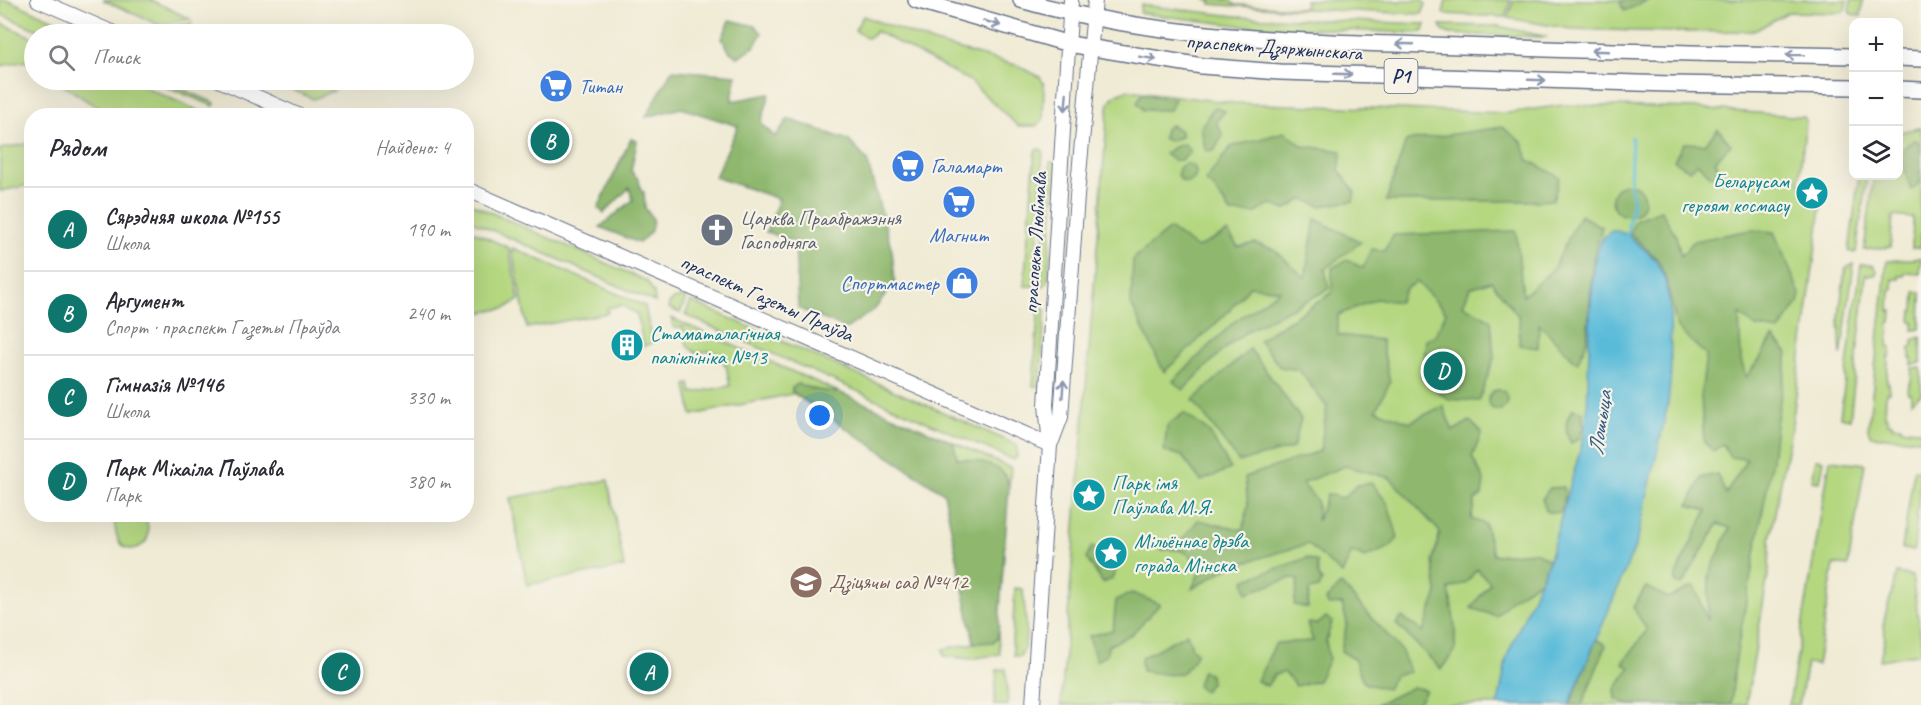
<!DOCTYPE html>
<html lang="ru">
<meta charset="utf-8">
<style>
:root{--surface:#fff;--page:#f7f7f7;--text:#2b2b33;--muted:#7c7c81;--line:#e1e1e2;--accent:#0f766e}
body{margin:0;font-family:Caveat,sans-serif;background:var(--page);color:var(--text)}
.controls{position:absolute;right:18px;top:18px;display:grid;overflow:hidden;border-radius:12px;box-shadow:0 6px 24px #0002}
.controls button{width:54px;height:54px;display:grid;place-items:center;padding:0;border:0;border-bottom:2px solid var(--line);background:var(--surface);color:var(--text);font:30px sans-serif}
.you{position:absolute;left:820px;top:416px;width:21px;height:21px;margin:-15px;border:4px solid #fff;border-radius:50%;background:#1a73e8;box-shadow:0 0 0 9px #1a73e833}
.badge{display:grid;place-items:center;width:39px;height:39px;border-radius:50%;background:var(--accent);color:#fff;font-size:20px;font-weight:700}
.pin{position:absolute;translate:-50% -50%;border:3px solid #fff;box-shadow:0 2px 6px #0006}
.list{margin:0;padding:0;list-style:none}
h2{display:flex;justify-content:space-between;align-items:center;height:78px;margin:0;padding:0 24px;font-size:26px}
h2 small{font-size:20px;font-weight:400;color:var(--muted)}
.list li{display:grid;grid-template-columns:39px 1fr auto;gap:18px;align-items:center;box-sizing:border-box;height:84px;padding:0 24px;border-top:2px solid var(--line)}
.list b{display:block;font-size:22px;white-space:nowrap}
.list p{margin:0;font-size:20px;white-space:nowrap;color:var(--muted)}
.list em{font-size:20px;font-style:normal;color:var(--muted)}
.icon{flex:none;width:33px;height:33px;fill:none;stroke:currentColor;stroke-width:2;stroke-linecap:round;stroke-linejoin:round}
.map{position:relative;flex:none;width:1921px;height:705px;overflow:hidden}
.search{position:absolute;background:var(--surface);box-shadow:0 6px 24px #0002;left:24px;top:24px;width:450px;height:66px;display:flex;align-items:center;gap:15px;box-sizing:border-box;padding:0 21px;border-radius:33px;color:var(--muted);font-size:22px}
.panel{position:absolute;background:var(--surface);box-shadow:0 6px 24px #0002;left:24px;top:108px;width:450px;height:414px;border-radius:24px}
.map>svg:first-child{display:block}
</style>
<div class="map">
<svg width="1921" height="705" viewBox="0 0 1921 705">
<rect width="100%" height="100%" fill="#f7f3e8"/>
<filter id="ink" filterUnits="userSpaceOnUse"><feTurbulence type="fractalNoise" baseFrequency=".0167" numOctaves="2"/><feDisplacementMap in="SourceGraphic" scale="12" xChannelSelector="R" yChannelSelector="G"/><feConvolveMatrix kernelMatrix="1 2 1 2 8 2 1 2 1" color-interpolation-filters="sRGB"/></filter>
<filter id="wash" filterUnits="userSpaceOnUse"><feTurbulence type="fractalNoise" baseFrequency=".008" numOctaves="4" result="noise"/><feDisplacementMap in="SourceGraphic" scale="24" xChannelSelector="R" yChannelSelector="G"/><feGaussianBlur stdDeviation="1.35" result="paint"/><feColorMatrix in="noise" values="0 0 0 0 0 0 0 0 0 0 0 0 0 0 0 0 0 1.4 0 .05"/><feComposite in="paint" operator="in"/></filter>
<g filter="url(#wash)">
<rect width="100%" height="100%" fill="#f0ebd4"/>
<!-- green -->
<g fill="#b4d780" stroke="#68836f" stroke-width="1.5">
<path d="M0,0H8L86,34H47L0,14Z"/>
<path d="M103,0H151L190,19L159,25Z"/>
<path d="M1205,0H1229L1236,5L1304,8L1305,0H1394L1400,2L1401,0H1421L1426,4L1422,14L1236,6L1211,4V1Z"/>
<path d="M1446,0H1511L1505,17L1444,14L1443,13Z"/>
<path d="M1514,0H1847L1845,10L1842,13L1788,12L1758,29L1749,31L1676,32L1571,29L1507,18Z"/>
<path d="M1851,0H1863L1861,16L1851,14L1849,11Z"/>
<path d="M1141,5L1244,17L1426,24L1424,30L1418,33L1244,26L1140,13Z"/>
<path d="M863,16L935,43L1019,66L1040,77L1044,84L1043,120L1036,126H1018L970,81L876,31L872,36L866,38L855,30Z"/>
<path d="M0,23L34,38V66L27,61L0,66Z"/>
<path d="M192,23L186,34H179L166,28Z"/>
<path d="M1440,25L1498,26L1547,37L1450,34L1443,31Z"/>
<path d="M55,80H129L208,115H109Z"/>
<path d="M149,80H160L215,103L214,106Z"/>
<path d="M271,80H311L334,91L313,99Z"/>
<path d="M1127,90L1234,103L1508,113L1563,105L1697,108L1804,117L1806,121L1799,181L1801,185L1811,186L1822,200L1792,424L1770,539L1769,569L1746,705H1061L1108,108C1110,96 1116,94 1127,90Z"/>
<path d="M1921,128V248H1912L1913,218L1893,216L1890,247L1864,250L1874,176H1898L1899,132Z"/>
<path d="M31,143V185L0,191V149Z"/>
<path d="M1038,149L1043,150L1035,283L1033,286H1024L1035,151Z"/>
<path d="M1050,162H1056L1048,282L1041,287Z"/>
<path d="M1859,176H1867L1856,252L1854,253L1849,251Z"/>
<path d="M467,202L647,281L654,293L655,302L467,219Z"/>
<path d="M466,228L509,248L519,300L506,308L478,313L467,251Z"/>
<path d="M513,248L645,306L652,343L644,346L637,315L622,305L607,308L608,313L527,328L512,249Z"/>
<path d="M1921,258L1920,274L1905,273L1904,276H1899V279H1893V289L1890,290L1889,311H1892L1891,322H1889L1888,347H1891L1890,357H1888L1887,383H1889V392H1886L1885,417H1888V423H1892V426H1901V429L1921,430V440L1871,436L1868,430L1887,261Z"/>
<path d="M1854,264L1841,356L1839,317L1845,269Z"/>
<path d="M1861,264L1873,265L1877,271L1875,275H1866L1850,419L1840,417Z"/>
<path d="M1915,292H1921L1920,329L1913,330L1914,322H1911L1912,311H1914Z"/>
<path d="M682,297L686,298L680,313L669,308V304L674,299Z"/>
<path d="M691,301L1017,445V457L1013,460L685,315Z"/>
<path d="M1039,304L1045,310L1040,387L1033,386Z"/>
<path d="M671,318L841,393L817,390L798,384L792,388V394L692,415L686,385L690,384L692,393L730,386L726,364H724L722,356L710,351L696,353L687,346L683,327L674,328Z"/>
<path d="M1921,337V363L1912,365V358H1910V347H1913V340Z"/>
<path d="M1912,368H1921V394L1911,402V393H1908L1909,383H1911Z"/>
<path d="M953,442L1011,468L1009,486L1005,474L957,459Z"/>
<path d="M1816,459L1824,460L1820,482L1812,481Z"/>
<path d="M1830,460L1865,464L1848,566L1834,564L1817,665L1807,663L1799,705H1789Z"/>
<path d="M1914,469L1921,471L1914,551L1902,549Z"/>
<path d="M608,480L624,567L527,585L510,498Z"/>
<path d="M113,515H145C146,520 149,528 148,534C148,547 128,555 120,543C115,536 115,523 113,515Z"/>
<path d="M1897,573L1912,576L1921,638V653L1880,660L1885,638L1884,620Z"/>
<path d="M1015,588L1023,589C1024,605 1031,645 1020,656H1014L1012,641Z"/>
<path d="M998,637L1000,654L971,659L944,656L943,649L974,643L993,642Z"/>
<path d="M1006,669L1008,705H994L997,670Z"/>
</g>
<!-- forest -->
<g fill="#8fb86e" stroke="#557466" stroke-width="1.5">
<path d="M1624,0H1649L1624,11L1620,3Z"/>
<path d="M730,20L755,26L762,33L754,47L738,57L730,52L722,39Z"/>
<path d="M672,70L736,75L732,101L770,94L761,123L775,137L788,119L848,140L867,160L892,251L895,282L875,309L846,329L798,308L795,242L766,232L779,199L715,177L738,126L681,108L646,117Z"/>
<path d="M1142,94L1175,99L1170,110H1143L1137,102Z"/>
<path d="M1214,107L1225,111L1216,122L1223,135L1214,151L1205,150L1201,127Z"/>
<path d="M1171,125L1181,131V137L1169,141L1163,138L1165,129Z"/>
<path d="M1502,127L1522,142L1528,160L1560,177L1553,200L1537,201H1386L1406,141Z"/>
<path d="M1718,129L1731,145L1715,161L1721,174L1712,177L1697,163L1689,170L1674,160L1684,143L1705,144Z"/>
<path d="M1285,132L1303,146L1342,151L1339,170L1355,192L1353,201L1320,206L1303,199L1285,210L1271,204L1256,213H1231L1214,188L1205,181L1231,147Z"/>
<path d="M631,139L637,141L631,171L639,180L641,191L644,192L645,208L653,219L651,231L639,243L600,227L633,200L629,188L604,213L598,208Z"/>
<path d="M1915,140L1921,143V182L1911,190L1899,152Z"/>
<path d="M1184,144L1191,152L1181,160H1173L1165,154L1174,147Z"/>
<circle cx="1187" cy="173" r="9"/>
<circle cx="1628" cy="200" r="16"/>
<path d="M1661,210L1676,236L1681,256L1694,241L1751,230L1774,232L1800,294L1798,303L1779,331L1756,327L1739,314L1741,360L1746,377L1761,357L1773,337L1788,353L1776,425L1772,460L1735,663L1731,705H1630L1616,699L1615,689L1630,668L1623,663L1647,630L1633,607L1646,587L1668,598L1694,586L1708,621L1709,575L1730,528L1718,524L1682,585L1675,582L1677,572L1707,510L1689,505L1701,478L1717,474L1726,494L1747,459L1730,457L1723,444L1713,451L1704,442L1701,396L1706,355L1677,328L1666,279L1658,260L1630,233L1635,220Z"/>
<path d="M1580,215L1602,227L1593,260L1587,341L1577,363L1539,324L1538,348L1519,345V317L1491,281L1470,288L1463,305L1491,320L1494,358L1479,401L1448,399L1422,379L1426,340L1435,336L1446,312L1417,282L1406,288L1399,302L1376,299L1338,315V335L1381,340L1390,382L1376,410L1410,422L1443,406L1453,431L1470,421L1482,433L1472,457L1484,480L1482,495L1475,500L1471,519L1485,524L1493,555L1536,552L1549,560L1541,580L1512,599L1496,616L1471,608L1490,583L1477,569L1467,582L1449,589L1455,627V651L1441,669L1396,624L1402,617L1423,632L1437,593L1433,561L1440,532L1390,478L1345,466L1302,483L1317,501V521L1327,494L1343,498L1357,485L1372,483L1388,504L1398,538L1390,547L1365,558L1352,552L1342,574L1308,544L1229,567L1192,589L1201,569C1188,550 1181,548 1160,550L1181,541L1198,520L1243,530L1248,505L1245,477L1320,451L1327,407L1299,370L1280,367L1259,340L1332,293V268L1347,260L1363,268L1372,249L1384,251L1394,235L1516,231L1523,296L1553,269Z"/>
<path d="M1315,219L1361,242L1325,269L1329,289L1247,331L1222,351L1183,390L1173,381L1235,321L1280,290L1250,286L1226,314L1164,372L1131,304L1133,259L1170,229L1197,248L1228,232L1238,247L1255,243L1275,250L1305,278Z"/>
<path d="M1250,349L1301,419L1293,448L1239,462L1193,400Z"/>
<path d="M798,384L817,390L841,393L953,442L957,459C967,458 997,465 1003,473C1006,476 1008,482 1009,486L998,637L993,642L974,643L944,493L793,393L792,388Z"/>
<circle cx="1498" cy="400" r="10"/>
<path d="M1573,409L1583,412V426L1580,439L1571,443C1564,432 1565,419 1573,409Z"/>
<path d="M1184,413L1209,432L1231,469L1201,481L1182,456L1164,451L1167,426Z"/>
<path d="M1564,487L1565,497L1560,513L1547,512L1542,499L1550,488Z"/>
<path d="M1092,546L1116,570L1112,579L1103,583L1086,558Z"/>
<path d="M1307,558L1317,562L1318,575L1322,581L1319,588L1309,590L1308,608L1294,605L1298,580L1291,578L1247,593L1244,580Z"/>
<path d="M1341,584L1401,650L1410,672L1395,675L1387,689L1364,683L1354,659L1341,651L1347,623L1342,604L1328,605L1326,600Z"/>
<path d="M1132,593L1160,604L1132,634L1108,646L1107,654L1096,661L1089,636L1113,630L1116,600Z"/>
<path d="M1326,617L1332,622L1326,641L1329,659L1318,681L1296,686L1284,672L1274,675L1267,686L1257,681L1276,643L1313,641L1307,623L1318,624Z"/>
<path d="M1187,633L1192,648L1197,652C1184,683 1171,674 1142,671L1141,658Z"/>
<path d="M1596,639L1606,645L1582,705H1570Z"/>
<path d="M1202,670L1210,675L1211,683L1204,691L1197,685Z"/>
<path d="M1413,687L1426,690L1417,705H1376Z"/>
</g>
<!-- water -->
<path fill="#5abbd9" stroke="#3a759c" stroke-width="1.5" d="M1611,231H1617L1628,235L1655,259L1665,279L1670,307L1671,373L1668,404L1637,542L1569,705H1498L1507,656L1549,560L1583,440L1587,414L1590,313L1595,259L1602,239Z"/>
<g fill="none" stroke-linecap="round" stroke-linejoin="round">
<!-- stream -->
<path stroke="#5abbd9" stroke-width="3" d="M1627,237L1633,197L1630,182L1632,137"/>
</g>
</g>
<g filter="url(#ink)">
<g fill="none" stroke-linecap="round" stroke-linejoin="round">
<defs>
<g id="secondary">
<path d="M38,0L116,34"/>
<path d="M219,80L300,116"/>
<path d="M466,189L1050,445"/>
<path d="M1052,441L1061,417L1077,196L1095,0"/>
<path d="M1033,705L1050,445L1046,405L1071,0"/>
</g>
<g id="primary">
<path d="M916,0L1069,44L1202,66L1280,72L1670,84L1854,87"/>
<path d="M1021,0C1157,39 1290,41 1431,45C1572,50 1712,54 1854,56"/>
<path d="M1898,58L1921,59"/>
<path d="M1898,89L1921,90"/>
</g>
</defs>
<!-- secondary casing -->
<use href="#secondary" stroke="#667187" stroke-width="16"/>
<!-- primary casing -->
<use href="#primary" stroke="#667187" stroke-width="18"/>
<!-- secondary -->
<use href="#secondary" stroke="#fff" stroke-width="14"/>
<!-- primary -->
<use href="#primary" stroke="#fff" stroke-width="15"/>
</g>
<!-- one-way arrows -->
<defs><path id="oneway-shaft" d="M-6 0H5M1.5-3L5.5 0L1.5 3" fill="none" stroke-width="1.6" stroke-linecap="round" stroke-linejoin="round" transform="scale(1.5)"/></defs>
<g stroke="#8d97ae">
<use href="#oneway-shaft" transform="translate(992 23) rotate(16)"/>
<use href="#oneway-shaft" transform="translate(1405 44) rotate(-178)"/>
<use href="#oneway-shaft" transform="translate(1600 51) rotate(-178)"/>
<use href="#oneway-shaft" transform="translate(1795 55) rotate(-179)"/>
<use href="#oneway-shaft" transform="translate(1148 58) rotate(9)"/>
<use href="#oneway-shaft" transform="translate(1343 74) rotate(2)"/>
<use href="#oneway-shaft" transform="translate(1537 80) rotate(2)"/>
<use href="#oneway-shaft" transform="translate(1066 102) rotate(95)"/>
<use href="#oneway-shaft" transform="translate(1063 389) rotate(-86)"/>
</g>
</g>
<!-- icons -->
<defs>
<symbol id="supermarket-disc" viewBox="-11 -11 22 22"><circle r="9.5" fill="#3f7fe0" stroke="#f7f3e8"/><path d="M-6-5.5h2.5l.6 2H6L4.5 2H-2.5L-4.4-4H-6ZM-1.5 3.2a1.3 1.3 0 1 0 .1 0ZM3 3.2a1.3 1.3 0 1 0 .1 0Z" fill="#fff"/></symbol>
<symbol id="sight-disc" viewBox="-11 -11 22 22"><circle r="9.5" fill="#0f9aa8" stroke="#f7f3e8"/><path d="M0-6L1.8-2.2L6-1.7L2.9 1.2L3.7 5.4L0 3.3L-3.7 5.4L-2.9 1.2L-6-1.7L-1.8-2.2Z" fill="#fff"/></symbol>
<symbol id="church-disc" viewBox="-11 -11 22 22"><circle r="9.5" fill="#6b7280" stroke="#f7f3e8"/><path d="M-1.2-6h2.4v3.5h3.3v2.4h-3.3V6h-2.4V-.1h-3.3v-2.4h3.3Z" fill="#fff"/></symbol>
<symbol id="shop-disc" viewBox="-11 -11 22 22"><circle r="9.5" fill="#3f7fe0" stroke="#f7f3e8"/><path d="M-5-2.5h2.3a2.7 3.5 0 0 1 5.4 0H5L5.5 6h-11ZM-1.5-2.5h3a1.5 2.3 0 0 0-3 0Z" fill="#fff"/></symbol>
<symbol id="building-disc" viewBox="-11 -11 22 22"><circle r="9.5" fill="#0f9aa8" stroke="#f7f3e8"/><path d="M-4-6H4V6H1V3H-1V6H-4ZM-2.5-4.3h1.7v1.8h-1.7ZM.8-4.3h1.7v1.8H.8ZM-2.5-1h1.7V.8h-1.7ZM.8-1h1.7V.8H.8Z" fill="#fff"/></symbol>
<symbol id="school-disc" viewBox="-11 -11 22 22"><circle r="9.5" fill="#8d6e63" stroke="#f7f3e8"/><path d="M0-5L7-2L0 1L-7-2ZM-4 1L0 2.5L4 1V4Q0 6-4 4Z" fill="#fff"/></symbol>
</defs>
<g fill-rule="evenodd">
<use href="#supermarket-disc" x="537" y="67" width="38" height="38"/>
<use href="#supermarket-disc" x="889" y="147" width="38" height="38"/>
<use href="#sight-disc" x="1793" y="174" width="38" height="38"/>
<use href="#supermarket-disc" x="940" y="183" width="38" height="38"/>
<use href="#church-disc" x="698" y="211" width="38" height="38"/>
<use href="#shop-disc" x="943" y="264" width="38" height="38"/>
<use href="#building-disc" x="608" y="326" width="38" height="38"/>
<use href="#sight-disc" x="1070" y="476" width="38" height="38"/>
<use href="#sight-disc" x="1092" y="534" width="38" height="38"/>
<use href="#school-disc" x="787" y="563" width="38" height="38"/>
</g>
<g text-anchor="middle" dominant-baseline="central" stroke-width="4.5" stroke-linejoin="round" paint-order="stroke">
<!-- shield labels -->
<rect fill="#f7f3e8" stroke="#5d6a87" stroke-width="1.5" x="1384.5" y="59" width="33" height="34" rx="4.5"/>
<g font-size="20" font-weight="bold" fill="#1b2f5e">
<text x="1401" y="76">Р1</text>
</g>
<!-- street labels -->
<g font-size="21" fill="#1b2f5e" stroke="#f7f3e8">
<text transform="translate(1274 47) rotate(4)">праспект Дзяржынскага</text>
<text transform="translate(1035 243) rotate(-86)">праспект Любімава</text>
<text transform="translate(767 298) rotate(24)">праспект Газеты Праўда</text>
</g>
<!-- shop labels -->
<g font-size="21" fill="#366cbe" stroke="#f7f3e8" text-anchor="start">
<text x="579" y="86">Титан</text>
<text x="931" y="166">Галамарт</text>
<text x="959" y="235" text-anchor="middle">Магнит</text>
<text x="939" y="283" text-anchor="end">Спортмастер</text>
</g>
<!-- culture labels -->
<g font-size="21" fill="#0d838f" stroke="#f7f3e8" text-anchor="start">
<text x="1789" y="181" text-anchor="end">Беларусам<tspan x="1789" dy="24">героям космасу</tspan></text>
<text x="650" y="333">Стаматалагічная<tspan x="650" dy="24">паліклініка №13</tspan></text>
<text x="1112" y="483">Парк імя<tspan x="1112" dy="24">Паўлава М.Я.</tspan></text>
<text x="1134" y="541">Мільённае дрэва<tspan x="1134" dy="24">горада Мінска</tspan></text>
</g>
<!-- worship labels -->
<g font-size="21" fill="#5b616d" stroke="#f7f3e8" text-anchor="start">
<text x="740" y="218">Царква Праабражэння<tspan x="740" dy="24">Гасподняга</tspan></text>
</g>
<!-- education labels -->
<g font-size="21" fill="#785e54" stroke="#f7f3e8" text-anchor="start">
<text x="829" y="582">Дзіцячы сад №412</text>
</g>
<!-- water labels -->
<g font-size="22" font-style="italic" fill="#2e5983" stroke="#f7f3e8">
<text transform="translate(1600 423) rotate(-82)">Лошыца</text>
</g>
</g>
</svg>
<div class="controls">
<button>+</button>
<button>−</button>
<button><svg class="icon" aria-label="layers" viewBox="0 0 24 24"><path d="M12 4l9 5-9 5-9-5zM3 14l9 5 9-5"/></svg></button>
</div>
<div class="you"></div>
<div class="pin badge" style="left:649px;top:672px">A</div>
<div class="pin badge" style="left:550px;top:141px">B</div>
<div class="pin badge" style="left:341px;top:672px">C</div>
<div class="pin badge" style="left:1443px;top:371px">D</div>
<div class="search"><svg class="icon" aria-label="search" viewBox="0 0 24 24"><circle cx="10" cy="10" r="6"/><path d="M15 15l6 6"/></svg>Поиск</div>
<section class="panel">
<h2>Рядом<small>Найдено: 4</small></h2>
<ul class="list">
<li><span class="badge">A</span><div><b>Сярэдняя школа №155</b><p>Школа</p></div><em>190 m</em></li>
<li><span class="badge">B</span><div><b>Аргумент</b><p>Спорт · праспект Газеты Праўда</p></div><em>240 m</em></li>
<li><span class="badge">C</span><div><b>Гімназія №146</b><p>Школа</p></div><em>330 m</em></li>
<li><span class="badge">D</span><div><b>Парк Міхаіла Паўлава</b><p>Парк</p></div><em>380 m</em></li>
</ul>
</section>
</div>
